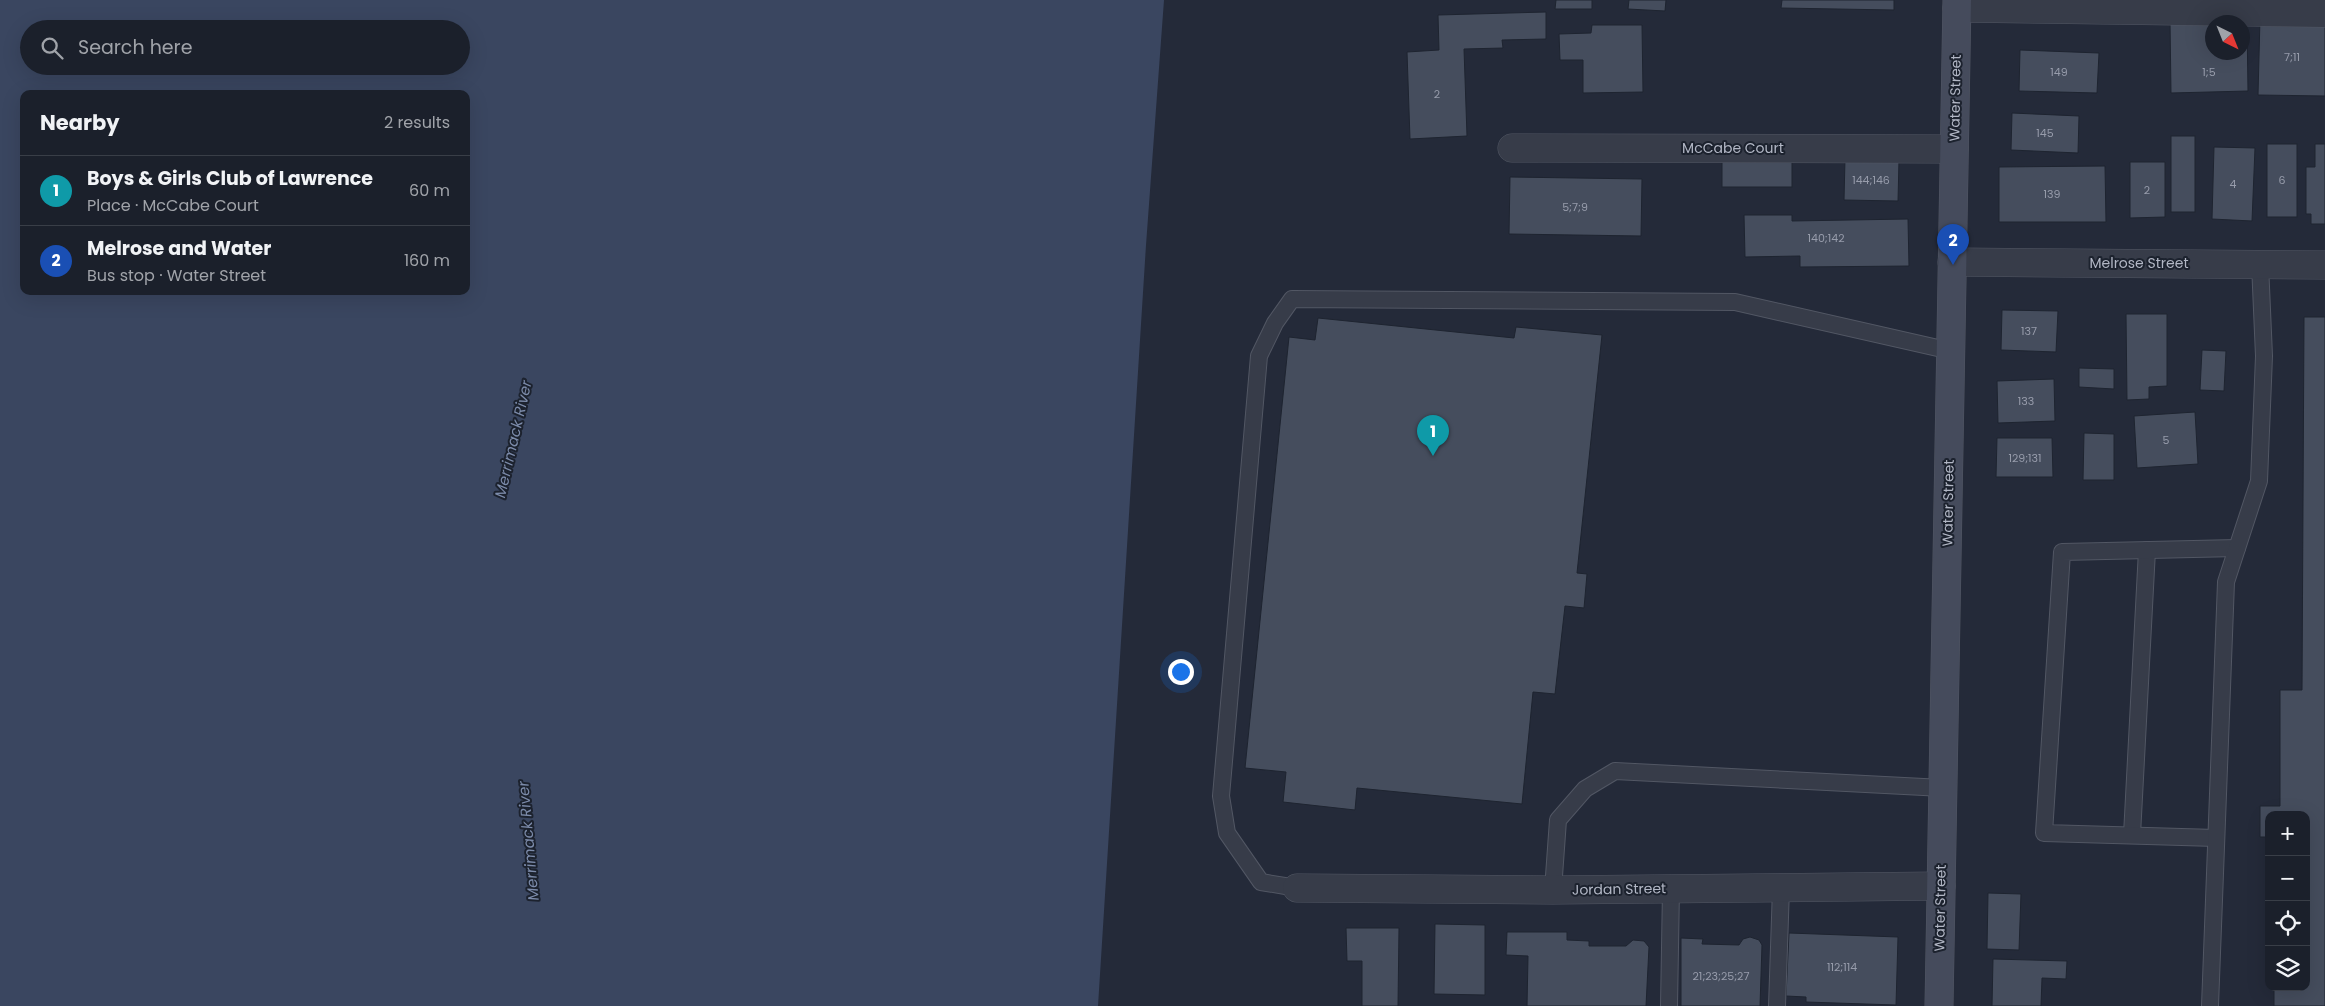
<!DOCTYPE html>
<meta charset="utf-8">
<style>
:root{--surface:#1b202b;--page:#282d37;--text:#f1f3f6;--muted:#a0a3a9;--line:#393e47;--accent:#8c9099}
body{margin:0;font-family:Poppins,sans-serif;background:var(--page);color:var(--text)}
.controls{position:absolute;right:15px;bottom:15px;display:grid;overflow:hidden;border-radius:10px;box-shadow:0 5px 20px #0002}
.controls button{width:45px;height:45px;display:grid;place-items:center;padding:0;border:0;border-bottom:1px solid var(--line);background:var(--surface);color:var(--text);font:25px sans-serif}
.compass{position:absolute;left:2205px;top:15px;width:45px;height:45px;border-radius:50%;background:var(--surface);box-shadow:0 5px 20px #0002;rotate:137deg}
.you{position:absolute;left:1180px;top:671px;width:18px;height:18px;margin:-12px;border:4px solid #fff;border-radius:50%;background:#1a73e8;box-shadow:0 0 0 8px #1a73e833}
.badge{display:grid;place-items:center;width:32px;height:32px;border-radius:50%;background:var(--accent);color:#fff;font-size:16px;font-weight:700}
.pin{position:absolute;translate:-50% -41px;filter:drop-shadow(0 1px 2px #0008)}
.pin::after{content:'';position:absolute;top:26px;width:18px;height:15px;background:inherit;clip-path:polygon(0 0,100% 0,50% 100%)}
.list{margin:0;padding:0;list-style:none}
h2{display:flex;justify-content:space-between;align-items:center;height:65px;margin:0;padding:0 20px;font-size:21px}
h2 small{font-size:16px;font-weight:400;color:var(--muted)}
.list li{display:grid;grid-template-columns:32px 1fr auto;gap:15px;align-items:center;box-sizing:border-box;height:70px;padding:0 20px;border-top:1px solid var(--line)}
.list b{display:block;font-size:19px;white-space:nowrap}
.list p{margin:0;font-size:16px;white-space:nowrap;color:var(--muted)}
.list em{font-size:16px;font-style:normal;color:var(--muted)}
.icon{flex:none;width:28px;height:28px;fill:none;stroke:currentColor;stroke-width:2;stroke-linecap:round;stroke-linejoin:round}
.map{position:relative;flex:none;width:2325px;height:1006px;overflow:hidden}
.search{position:absolute;background:var(--surface);box-shadow:0 5px 20px #0002;left:20px;top:20px;width:450px;height:55px;display:flex;align-items:center;gap:12px;box-sizing:border-box;padding:0 18px;border-radius:28px;color:var(--muted);font-size:19px}
.panel{position:absolute;background:var(--surface);box-shadow:0 5px 20px #0002;left:20px;top:90px;width:450px;height:205px;border-radius:10px}
.map>svg:first-child{display:block}
</style>
<div class="map">
<svg width="2325" height="1006" viewBox="0 0 2325 1006">
<rect width="100%" height="100%" fill="#242a39"/>
<!-- water -->
<path fill="#3a4660" fill-rule="evenodd" d="M0,0H1164L1146,245L1098,1006H0ZM29,29H461V66H29ZM24,94H466V291H24Z"/>
<!-- building -->
<g fill="#454d5d" stroke="#1e2430" fill-rule="evenodd">
<path d="M1556,0H1592V9H1555Z"/>
<path d="M1629,0H1666L1665,11L1628,9Z"/>
<path d="M1782,0H1894V10L1781,8Z"/>
<path d="M1546,12V39L1502,40L1503,48L1464,49L1467,136L1410,139L1407,52L1439,50L1438,15Z"/>
<path d="M2260,18L2325,20V96L2258,95Z"/>
<path d="M2247,20L2248,91L2171,93L2170,22ZM2212,22H2242V52H2212Z"/>
<path d="M1592,25H1642L1643,92L1583,93V60H1560L1559,34L1591,33Z"/>
<path d="M2020,50L2099,53L2097,93L2019,91Z"/>
<path d="M2012,113L2079,116L2078,153L2011,150Z"/>
<rect x="2171" y="136" width="24" height="76"/>
<rect x="2267" y="144" width="30" height="73"/>
<path d="M2315,144H2325V224H2311V214H2306V167H2315Z"/>
<path d="M2214,147L2255,148L2252,221L2212,219Z"/>
<rect x="1722" y="151" width="70" height="36"/>
<path d="M1845,159L1899,160L1898,201L1844,200Z"/>
<path d="M2130,162H2165V217L2130,218Z"/>
<path d="M2105,166L2106,222H1999V167Z"/>
<path d="M1510,177L1642,179L1641,236L1509,234Z"/>
<path d="M1744,215H1792V221L1908,219L1909,266L1800,267V256L1745,257Z"/>
<path d="M2002,310L2058,311L2056,352L2001,350Z"/>
<path d="M2126,314H2167V386L2149,387V399L2127,400Z"/>
<path d="M2304,317H2325V1006H2274V987H2306V815H2269V837H2260V806H2280V690H2302Z"/>
<path d="M1318,318L1514,338L1516,327L1602,335L1577,573L1587,574L1584,608L1565,606L1555,694L1533,692L1522,804L1357,788L1355,810L1283,802L1286,772L1245,768L1289,337L1315,340Z"/>
<path d="M2202,350L2226,351L2224,391L2200,390Z"/>
<path d="M2079,368L2114,369V389L2079,387Z"/>
<path d="M2054,379L2055,421L1998,423L1997,381Z"/>
<path d="M2195,412L2198,464L2137,468L2134,416Z"/>
<path d="M2084,433L2114,434V480H2083Z"/>
<path d="M1997,438H2052L2053,477H1996Z"/>
<path d="M1988,893L2021,894L2019,950L1987,949Z"/>
<path d="M1435,924L1485,925V995L1434,994Z"/>
<path d="M1346,928H1399L1398,1006H1362V961H1347Z"/>
<path d="M1507,932H1567V940L1589,941V946H1626L1633,940L1644,941L1649,947L1646,1006H1527L1528,956L1506,955Z"/>
<path d="M1789,933L1898,937L1896,1005L1806,1002V997L1786,996Z"/>
<path d="M1750,937L1759,940L1762,945L1760,1006H1681V938L1703,939L1702,944L1739,945L1743,939Z"/>
<path d="M1993,959L2067,961L2066,979L2042,978L2041,1006H1992Z"/>
</g>
<g fill="none" stroke-linecap="round" stroke-linejoin="round">
<defs>
<g id="service">
<path d="M2132,835L2147,550"/>
<path d="M2216,838L2044,833L2062,552L2237,548"/>
<path d="M1297,888L1261,882L1227,833L1221,796L1259,356L1275,323L1292,299L1735,302L1951,351"/>
<path d="M1553,890L1558,820L1585,789L1615,771L1943,788"/>
<path d="M1669,1006L1671,889"/>
<path d="M1777,1006L1781,888"/>
<path d="M2210,1006L2226,582L2259,481L2264,356L2260,264"/>
</g>
<g id="minor">
<path d="M1957,8L2325,13"/>
<path d="M1512,148L1954,149"/>
<path d="M1297,888L1553,890L1941,886"/>
</g>
<path id="tertiary" d="M1952,262L2325,265"/>
<path id="secondary" d="M1939,1006L1957,0"/>
</defs>
<!-- service casing -->
<use href="#service" stroke="#525764" stroke-width="18"/>
<!-- minor casing -->
<use href="#minor" stroke="#525764" stroke-width="29"/>
<!-- tertiary casing -->
<use href="#tertiary" stroke="#525764" stroke-width="29"/>
<!-- secondary casing -->
<use href="#secondary" stroke="#525764" stroke-width="29"/>
<!-- service -->
<use href="#service" stroke="#373c49" stroke-width="16"/>
<!-- minor -->
<use href="#minor" stroke="#373c49" stroke-width="28"/>
<!-- tertiary -->
<use href="#tertiary" stroke="#373c49" stroke-width="28"/>
<!-- secondary -->
<use href="#secondary" stroke="#454b5c" stroke-width="28"/>
</g>
<g text-anchor="middle" dominant-baseline="central" stroke-width="4" stroke-linejoin="round" paint-order="stroke">
<!-- number labels -->
<g font-size="11" fill="#979cab">
<text x="2292" y="57">7;11</text>
<text x="2059" y="72">149</text>
<text x="2209" y="72">1;5</text>
<text x="1437" y="94">2</text>
<text x="2045" y="133">145</text>
<text x="1871" y="180">144;146</text>
<text x="2282" y="180">6</text>
<text x="2233" y="184">4</text>
<text x="2147" y="190">2</text>
<text x="2052" y="194">139</text>
<text x="1575" y="207">5;7;9</text>
<text x="1826" y="238">140;142</text>
<text x="2029" y="331">137</text>
<text x="2026" y="401">133</text>
<text x="2166" y="440">5</text>
<text x="2025" y="458">129;131</text>
<text x="1842" y="967">112;114</text>
<text x="1721" y="976">21;23;25;27</text>
</g>
<!-- street labels -->
<g font-size="14" fill="#b2b7c5" stroke="#1c222e">
<text transform="translate(1955 98) rotate(-89)">Water Street</text>
<text x="1733" y="148">McCabe Court</text>
<text x="2139" y="263">Melrose Street</text>
<text transform="translate(1948 503) rotate(-89)">Water Street</text>
<text transform="translate(1619 889) rotate(-1)">Jordan Street</text>
<text transform="translate(1940 908) rotate(-89)">Water Street</text>
</g>
<!-- water labels -->
<g font-size="15" font-style="italic" fill="#7c8baa" stroke="#1c222e">
<text transform="translate(513 439) rotate(-77)">Merrimack River</text>
<text transform="translate(528 841) rotate(-95)">Merrimack River</text>
</g>
</g>
</svg>
<div class="controls">
<button>+</button>
<button>−</button>
<button><svg class="icon" aria-label="locate" viewBox="0 0 24 24"><circle cx="12" cy="12" r="6"/><path d="M12 2v4M12 18v4M2 12h4M18 12h4"/></svg></button>
<button><svg class="icon" aria-label="layers" viewBox="0 0 24 24"><path d="M12 4l9 5-9 5-9-5zM3 14l9 5 9-5"/></svg></button>
</div>
<svg class="compass" viewBox="-18 -18 36 36"><path d="M0-13l5 13h-10z" fill="#e53935"/><path d="M0 13l5-13h-10z" fill="#a0a3a9"/></svg>
<div class="you"></div>
<div class="pin badge" style="left:1433px;top:456px;background:#0f9aa8">1</div>
<div class="pin badge" style="left:1953px;top:265px;background:#1a4fb4">2</div>
<div class="search"><svg class="icon" aria-label="search" viewBox="0 0 24 24"><circle cx="10" cy="10" r="6"/><path d="M15 15l6 6"/></svg>Search here</div>
<section class="panel">
<h2>Nearby<small>2 results</small></h2>
<ul class="list">
<li><span class="badge" style="background:#0f9aa8">1</span><div><b>Boys &amp; Girls Club of Lawrence</b><p>Place · McCabe Court</p></div><em>60 m</em></li>
<li><span class="badge" style="background:#1a4fb4">2</span><div><b>Melrose and Water</b><p>Bus stop · Water Street</p></div><em>160 m</em></li>
</ul>
</section>
</div>
